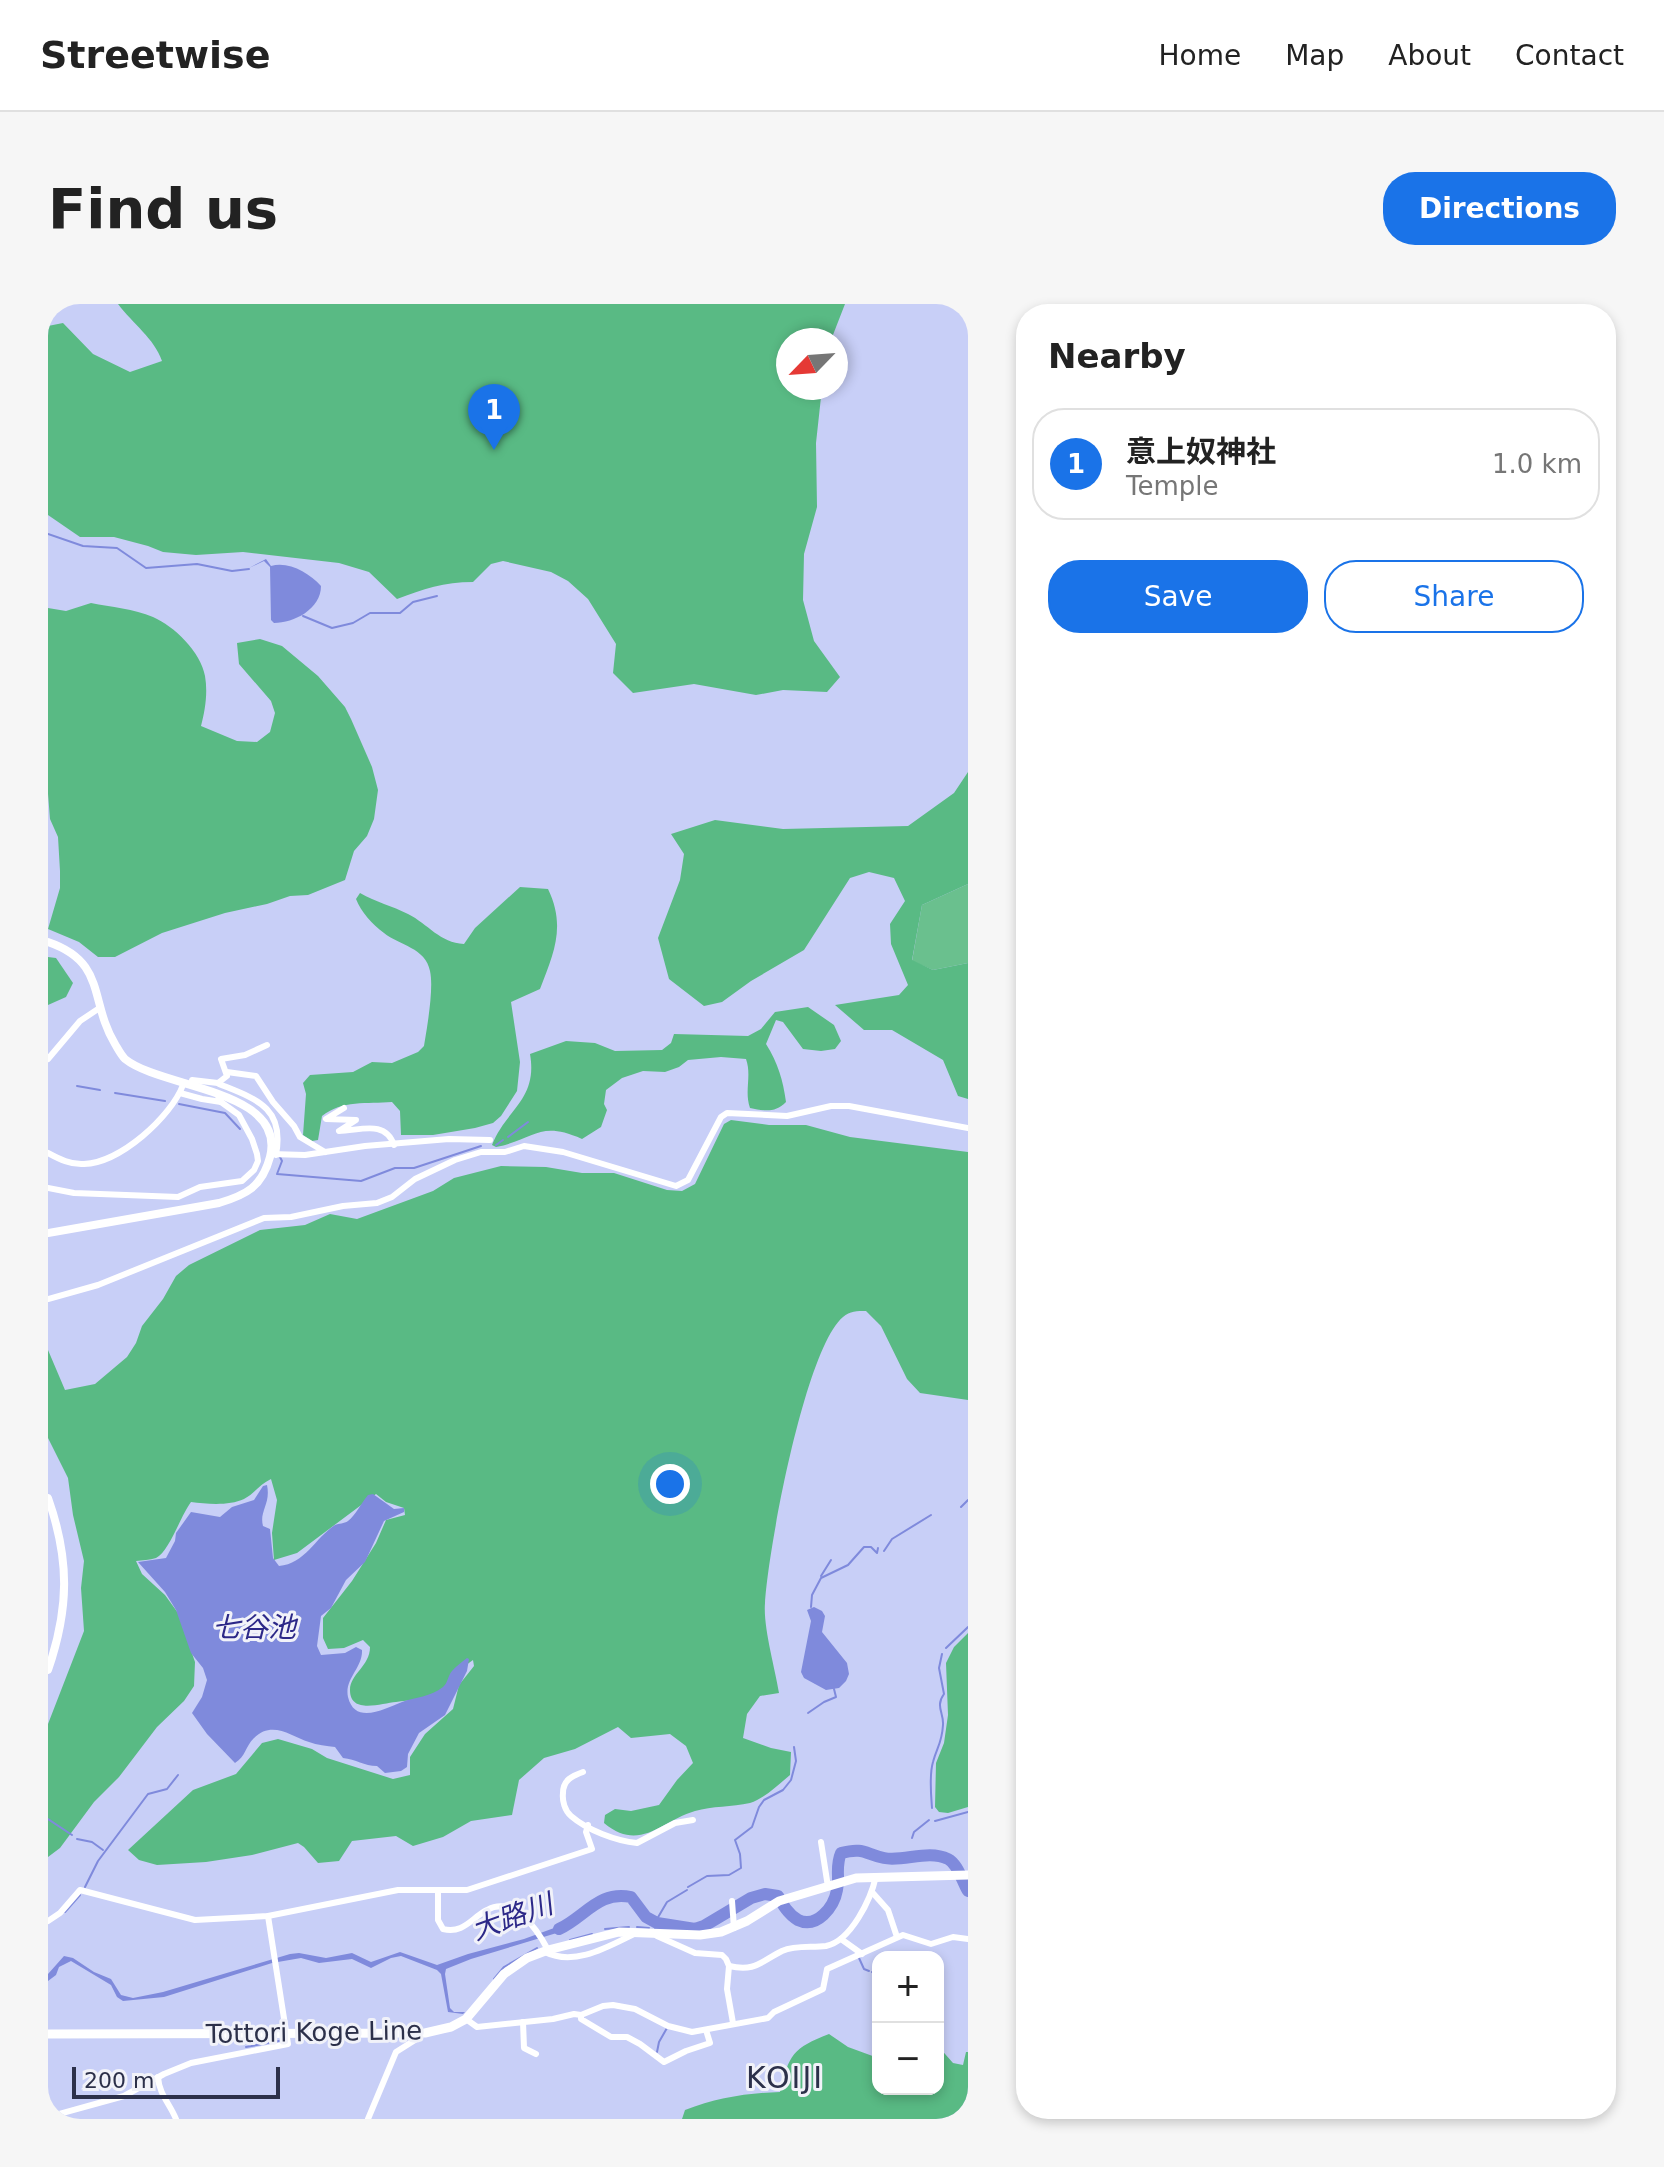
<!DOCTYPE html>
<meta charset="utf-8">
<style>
:root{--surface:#fff;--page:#f6f6f6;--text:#222;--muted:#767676;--line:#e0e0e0;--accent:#1a73e8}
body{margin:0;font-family:"DejaVu Sans","Noto Sans JP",sans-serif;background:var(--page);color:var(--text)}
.controls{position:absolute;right:24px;bottom:24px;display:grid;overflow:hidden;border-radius:16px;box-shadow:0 4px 12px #0003}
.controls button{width:72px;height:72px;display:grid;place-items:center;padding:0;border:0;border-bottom:2px solid var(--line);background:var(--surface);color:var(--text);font:40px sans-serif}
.compass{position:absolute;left:728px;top:24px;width:72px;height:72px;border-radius:50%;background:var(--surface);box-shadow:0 4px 12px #0003;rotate:245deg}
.scale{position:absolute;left:24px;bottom:20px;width:208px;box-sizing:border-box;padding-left:8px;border:4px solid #2c304a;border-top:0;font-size:22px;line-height:28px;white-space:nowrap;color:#2c304a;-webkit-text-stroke:6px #f1f2f9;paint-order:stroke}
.you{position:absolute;left:622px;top:1180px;width:28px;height:28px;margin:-20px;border:6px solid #fff;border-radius:50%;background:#1a73e8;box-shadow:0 0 0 12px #1a73e833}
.badge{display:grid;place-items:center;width:52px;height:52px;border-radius:50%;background:var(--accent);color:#fff;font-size:26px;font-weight:700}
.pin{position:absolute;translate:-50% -66px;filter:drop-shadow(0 2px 4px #0008)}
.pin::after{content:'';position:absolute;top:42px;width:28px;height:24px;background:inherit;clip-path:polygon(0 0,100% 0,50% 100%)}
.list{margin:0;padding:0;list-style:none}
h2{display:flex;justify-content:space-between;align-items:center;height:104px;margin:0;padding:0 32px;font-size:34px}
h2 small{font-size:26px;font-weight:400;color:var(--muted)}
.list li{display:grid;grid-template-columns:52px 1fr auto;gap:24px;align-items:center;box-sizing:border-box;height:112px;margin:0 16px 16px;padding:0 16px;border:2px solid var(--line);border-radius:32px}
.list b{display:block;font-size:30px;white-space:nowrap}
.list p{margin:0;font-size:26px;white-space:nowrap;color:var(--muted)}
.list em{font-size:26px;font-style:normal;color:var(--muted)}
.actions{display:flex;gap:16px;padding:24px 32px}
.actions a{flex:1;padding:18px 0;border:2px solid var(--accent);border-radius:32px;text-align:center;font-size:28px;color:var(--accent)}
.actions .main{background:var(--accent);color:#fff}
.map{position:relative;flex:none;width:920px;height:1815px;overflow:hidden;border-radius:32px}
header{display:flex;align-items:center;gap:48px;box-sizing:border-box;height:112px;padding:0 40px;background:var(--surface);border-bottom:2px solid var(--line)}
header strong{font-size:38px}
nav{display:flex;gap:44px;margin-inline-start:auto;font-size:28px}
.intro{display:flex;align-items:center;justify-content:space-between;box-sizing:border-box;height:192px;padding:0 48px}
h1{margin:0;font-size:56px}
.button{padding:20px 36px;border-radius:32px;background:var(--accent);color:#fff;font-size:28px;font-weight:700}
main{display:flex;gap:48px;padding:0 48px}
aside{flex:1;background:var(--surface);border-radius:32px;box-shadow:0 4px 12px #0003}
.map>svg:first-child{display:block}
</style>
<header>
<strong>Streetwise</strong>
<nav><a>Home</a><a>Map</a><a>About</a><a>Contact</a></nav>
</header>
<div class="intro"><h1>Find us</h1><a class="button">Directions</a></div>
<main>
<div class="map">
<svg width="920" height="1815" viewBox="0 0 920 1815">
<rect width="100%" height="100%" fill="#c8cff7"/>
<!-- green -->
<path fill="#6ac08e" d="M920,580V659L885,666L864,657L874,601Z"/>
<!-- forest -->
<g fill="#59ba84">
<path d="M70,0H797L783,36H740V84H774L768,139L769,203L756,250L755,296L766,337L792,373L779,388L735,386L708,391L646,380L585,389L565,369L568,340L540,295L520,277L503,268L455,257L443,260L425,278C396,278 375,285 349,295L321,268L291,259L195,248L148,251L115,248L100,242L66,233H32L0,211V22L15,19L45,50L82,68L114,57C106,34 85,20 70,0Z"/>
<path d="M43,299C63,303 86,305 105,313C126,322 153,348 157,372C160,389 157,407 153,422L189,437L209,438L222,428L227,409L223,397L191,360L189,339L212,335L234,342L270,372L297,403L303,415L324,463L330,486L326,515L319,532L306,547L297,576L260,591L242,592L219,600L177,609L114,629L67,653H50L31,638L0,625L12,584V567L10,533L2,515L0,490V304L18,307Z"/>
<path d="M920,468V580L874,601L864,656L885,666L920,659V795L910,792L895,756L844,726H816L787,701L851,691L860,681L843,640L842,620L857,597L846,574L821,568L802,574L756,646L703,677L674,698L656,702L621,675L610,634L632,576L636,550L623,530L667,516L735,525L860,522L906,489Z"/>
<path d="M472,583L500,585C518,622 506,649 492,685L463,698L472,758L469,787L453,812L445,819L427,824L385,831H353L352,807L344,798C319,800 294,796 274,812L270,836L264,837L255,831L258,790L255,779L262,771L305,768L324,758L344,759L370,748L376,742C379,724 386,684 382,667C378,644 351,641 336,629C324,620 313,608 308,595L312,589C328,598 344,602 360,610C380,620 392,639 416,640L427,624Z"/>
<path d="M0,653L8,654L25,679L18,693L0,701Z"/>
<path d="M760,703L786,721L793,737L787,745L773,747L755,745L735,718L728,716L718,740C730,759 735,776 738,798C727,809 717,807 702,804C696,787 704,772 698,755L673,753L640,756L631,763L617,768L595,767L574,774L558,786L556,800L559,806L553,823L534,835C491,816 488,835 448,843L444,841C458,805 490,796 482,750L518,737L547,739L567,747L614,746L623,739L626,730L700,732L713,725L727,708Z"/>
<path d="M683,816L721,821H758L802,833L920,848V1096L872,1089L859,1075L833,1022L818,1007C809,1007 802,1007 795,1013C757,1045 720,1246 717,1299C715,1323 727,1364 731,1389L712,1392L699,1410L695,1434L723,1444L743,1448L742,1471C730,1481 717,1494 702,1499C684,1503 664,1502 647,1507C613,1517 592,1549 556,1519L557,1511L567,1505L583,1507L611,1501L629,1476L645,1459L638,1442L622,1430L583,1434L570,1423L527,1445L496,1454L471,1476L464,1511L423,1517L395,1533L365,1542L348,1532L304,1537L291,1557L270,1559L256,1543L250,1539L204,1551L158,1558L109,1561L91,1556L80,1546L145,1486L188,1470L214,1439L230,1435L264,1445L279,1454L345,1475L362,1471V1453L377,1430L405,1405L411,1381L426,1362L425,1356C410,1365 406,1380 390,1389C378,1396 361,1396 348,1398C334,1399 302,1411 302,1386C302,1370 322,1362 322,1343L315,1336L296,1344L280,1345L275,1334V1314L304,1277L328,1239L338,1216L357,1211L356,1204L338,1198L328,1190L249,1249L226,1256L224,1229L229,1196L223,1175C212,1180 206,1190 196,1195C181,1202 159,1200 143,1198C133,1211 121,1248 108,1254C102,1256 94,1256 88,1257L94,1270L117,1291L130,1309L147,1358L146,1382L136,1397L109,1423L71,1473L46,1498L12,1544L0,1553V1420L36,1327L33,1284L36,1257L25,1211L20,1174L0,1134V1046L17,1086L47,1080L79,1053L88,1039L94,1022L115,995L128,972L141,961L212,926L257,921L282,910L309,915L385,887L406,874L453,862L498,863L534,869H566L619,886L634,887L647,880L676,820Z"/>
<path d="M920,1329V1503L900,1509L891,1508L887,1503L888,1459L896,1439L900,1411L898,1359L906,1343Z"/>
<path d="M781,1730L800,1743L830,1754V1785H890V1742L905,1759L915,1761L918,1748H920V1815H634L637,1806C668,1794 699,1789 732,1788C741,1750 745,1744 781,1730Z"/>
</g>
<!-- water -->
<g fill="#7f8adc">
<path d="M218,255L223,262C241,257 261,269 273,282C273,305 246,319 226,319L223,316L222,263L216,257L201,264Z"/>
<path d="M219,1181C223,1200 211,1207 215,1222L222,1225L225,1254L231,1262C257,1260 267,1234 287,1221C291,1219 296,1220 300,1217C307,1212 314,1198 320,1191L325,1190L346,1205L356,1204V1208L336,1217L317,1258L298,1276L283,1304L273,1312L269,1342L273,1351L297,1349L308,1343L314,1346C315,1364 296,1375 300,1393C307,1422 338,1404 354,1398C367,1393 383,1393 395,1383C400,1379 400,1371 404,1367C408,1362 414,1358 419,1354L421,1355L419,1367L397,1411L371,1429L360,1450L359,1463L353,1467L337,1469L329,1462C316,1462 308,1455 295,1454L287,1443C279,1442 269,1441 261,1438C243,1432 224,1416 206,1434C197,1443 198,1452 187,1459L159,1430L144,1409L154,1393L159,1376L155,1364L143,1349L128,1306L117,1288L90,1258L118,1254L127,1237L128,1229L143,1208L172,1213L184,1203L206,1196L215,1182Z"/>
<path d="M766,1303L774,1307L777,1312L774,1328L799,1359L801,1370L798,1377L791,1384L778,1386L756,1374L753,1368L763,1317L759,1306Z"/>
<path d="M523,1615L527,1618L512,1628L423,1655L398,1665L397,1670L402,1704L406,1708H417L415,1710L400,1708L393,1670L389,1666L353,1652L343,1654L323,1664L304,1655L271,1659L253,1654L224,1659L116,1693L75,1697L69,1693L63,1681L23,1657L11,1663L8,1671L0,1677V1670L16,1652L25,1654L46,1668L63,1675L73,1691L85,1694L115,1688L242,1650L251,1649L278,1654L304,1649L323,1658L352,1648L389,1661L420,1650L476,1635L517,1620Z"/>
</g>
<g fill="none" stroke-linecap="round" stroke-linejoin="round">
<!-- stream -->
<g stroke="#7f8adc" stroke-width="2">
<path d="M0,230L35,242L69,244L98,264L149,260L184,267L201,265"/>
<path d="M255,312L284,324L305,319L322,309H352L365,298L389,292"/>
<path d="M29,782L52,786"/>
<path d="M67,789L117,797"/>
<path d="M131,800L177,809L192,825"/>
<path d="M460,833L480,818"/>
<path d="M448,841L455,836"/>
<path d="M232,853L234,857L229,870L313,877L347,864H366L433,842"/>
<path d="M913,1203L920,1196"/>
<path d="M836,1247L844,1235L883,1211"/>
<path d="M773,1272L783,1256"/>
<path d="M763,1303L764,1291L773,1274L800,1261L816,1243H823L829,1249L830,1244"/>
<path d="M898,1344L920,1323"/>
<path d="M760,1409L776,1398L788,1393L786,1385"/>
<path d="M884,1504C883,1491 881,1471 885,1458C889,1443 894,1439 895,1421C896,1409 887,1402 896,1390L891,1364L894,1350"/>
<path d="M0,1515L24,1531"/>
<path d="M887,1517L920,1508"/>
<path d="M864,1534L866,1528L881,1516"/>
<path d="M29,1535L44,1538L55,1546"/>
<path d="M37,1583L50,1557L100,1490L119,1485L130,1471"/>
<path d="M640,1583L659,1572L681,1571L693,1564L692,1550L687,1536L704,1523L711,1503L716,1496L735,1486L743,1476L748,1457L746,1443"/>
<path d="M17,1608L32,1591"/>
<path d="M609,1615L619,1598L639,1586"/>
<path d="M589,1623L601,1624"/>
<path d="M607,1624L623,1626"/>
<path d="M557,1625L581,1623"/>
<path d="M522,1636L544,1630"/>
<path d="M811,1654L816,1665L821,1667"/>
<path d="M824,1668L830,1670"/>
<path d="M446,1675L456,1663L489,1644"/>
<path d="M198,1743L236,1736"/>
<path d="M609,1748L611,1738L619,1724"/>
</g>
<!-- river -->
<path stroke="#7f8adc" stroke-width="12" d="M511,1625C537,1613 551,1586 583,1593L598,1613L609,1619L647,1625L656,1622L703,1594L717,1590L730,1592C735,1601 740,1610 750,1616C769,1625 786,1603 789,1586C792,1573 787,1563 793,1549C816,1543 817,1550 836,1554C856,1558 880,1545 900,1555C910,1560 914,1577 920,1587"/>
<!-- minor -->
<g stroke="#fff" stroke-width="6">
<path d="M0,755L32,717L53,703"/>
<path d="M179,768L208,772L225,798L246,822L252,833L277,848"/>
<path d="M144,776L170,779L179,772L173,755L197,751L219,741"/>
<path d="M171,780C208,795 237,803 228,851"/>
<path d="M132,789L154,795L173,798"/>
<path d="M296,804L278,815L308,816L291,827C311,827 337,815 346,841"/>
<path d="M0,849C11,855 23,861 36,860C72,859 123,813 135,781"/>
<path d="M223,850L257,851L317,842L401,835L442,836"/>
<path d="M0,884L26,889L130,893L152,883L194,877L206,866L210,857L209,850L204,835L191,811L173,798L169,790"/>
<path d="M0,995L50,981L216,914L243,913L295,902L329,899L344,893L367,875L407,856L433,848H457L476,842L515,848L628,882L640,876L673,813L679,809L739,812L783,802H801L920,824"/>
<path d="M535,1468C524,1472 515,1476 515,1489C514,1497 517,1507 523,1512C539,1526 568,1537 589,1539L627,1519L645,1516"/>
<path d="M773,1538L780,1583"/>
<path d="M390,1586V1616L395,1625C416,1630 423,1614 439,1606C466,1591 489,1625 500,1646"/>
<path d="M824,1588L840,1606L849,1633"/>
<path d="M684,1597L686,1624"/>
<path d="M0,1617L12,1609L32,1586L147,1616L220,1612L350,1586H419L544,1545L538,1528L540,1521"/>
<path d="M609,1632L647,1649L674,1651L678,1655L681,1662L679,1685L685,1719"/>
<path d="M793,1635L814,1650"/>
<path d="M497,1648C527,1663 561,1642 588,1629"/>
<path d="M681,1662C707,1668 712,1658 734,1647C748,1641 764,1644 778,1642C803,1637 823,1595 828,1572"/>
<path d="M533,1711V1715L563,1733H579L592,1740L616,1758L638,1747L662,1739L658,1726"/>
<path d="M418,1715L429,1723L505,1715L526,1710L533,1711L555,1702L565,1701L587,1705L620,1722L644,1728L720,1714L726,1708L775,1685L779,1665L855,1631L883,1640L905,1633L920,1635"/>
<path d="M475,1718L476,1744L488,1750"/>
<path d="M110,1773C111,1790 122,1800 128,1815"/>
<path d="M0,1813L76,1792L116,1770L143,1759L240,1740L220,1612"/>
<path d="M320,1815L348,1748L367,1736L370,1729"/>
</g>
<!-- tertiary -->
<g stroke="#fff" stroke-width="8">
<path d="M0,638C59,658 41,697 67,740C70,745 73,751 77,755C114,785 239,785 222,853C214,883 198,891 171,899L0,929"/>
<path d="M0,1194C22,1256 21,1305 0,1366"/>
</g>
<!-- secondary -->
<path stroke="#fff" stroke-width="9" d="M0,1730L377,1729L403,1723L418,1715L456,1670L479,1654L500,1646L571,1628L652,1631L673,1628L699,1617L731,1597L808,1574L920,1571"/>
</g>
<g text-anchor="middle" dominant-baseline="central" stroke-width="6" stroke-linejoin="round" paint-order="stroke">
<!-- street labels -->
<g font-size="26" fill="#2c304a" stroke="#f1f2f9">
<text transform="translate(266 1728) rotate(-1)">Tottori Koge Line</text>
</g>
<!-- water labels -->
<g font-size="28" font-style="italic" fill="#2c2888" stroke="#f1f2f9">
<text x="206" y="1323">七谷池</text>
<text transform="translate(464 1613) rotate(-20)">大路川</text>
</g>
<!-- quarter labels -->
<g font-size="30" letter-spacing="2" fill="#2c304a" stroke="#f1f2f9">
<text x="737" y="1773">KOIJI</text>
</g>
</g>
</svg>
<div class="controls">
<button>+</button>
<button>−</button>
</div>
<svg class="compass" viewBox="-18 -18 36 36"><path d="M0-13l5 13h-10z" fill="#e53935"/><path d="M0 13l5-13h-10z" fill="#767676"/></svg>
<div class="scale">200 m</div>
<div class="you"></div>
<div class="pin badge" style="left:446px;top:146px">1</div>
</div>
<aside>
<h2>Nearby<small></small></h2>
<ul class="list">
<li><span class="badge">1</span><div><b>意上奴神社</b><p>Temple</p></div><em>1.0 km</em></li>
</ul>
<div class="actions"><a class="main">Save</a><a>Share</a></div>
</aside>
</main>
